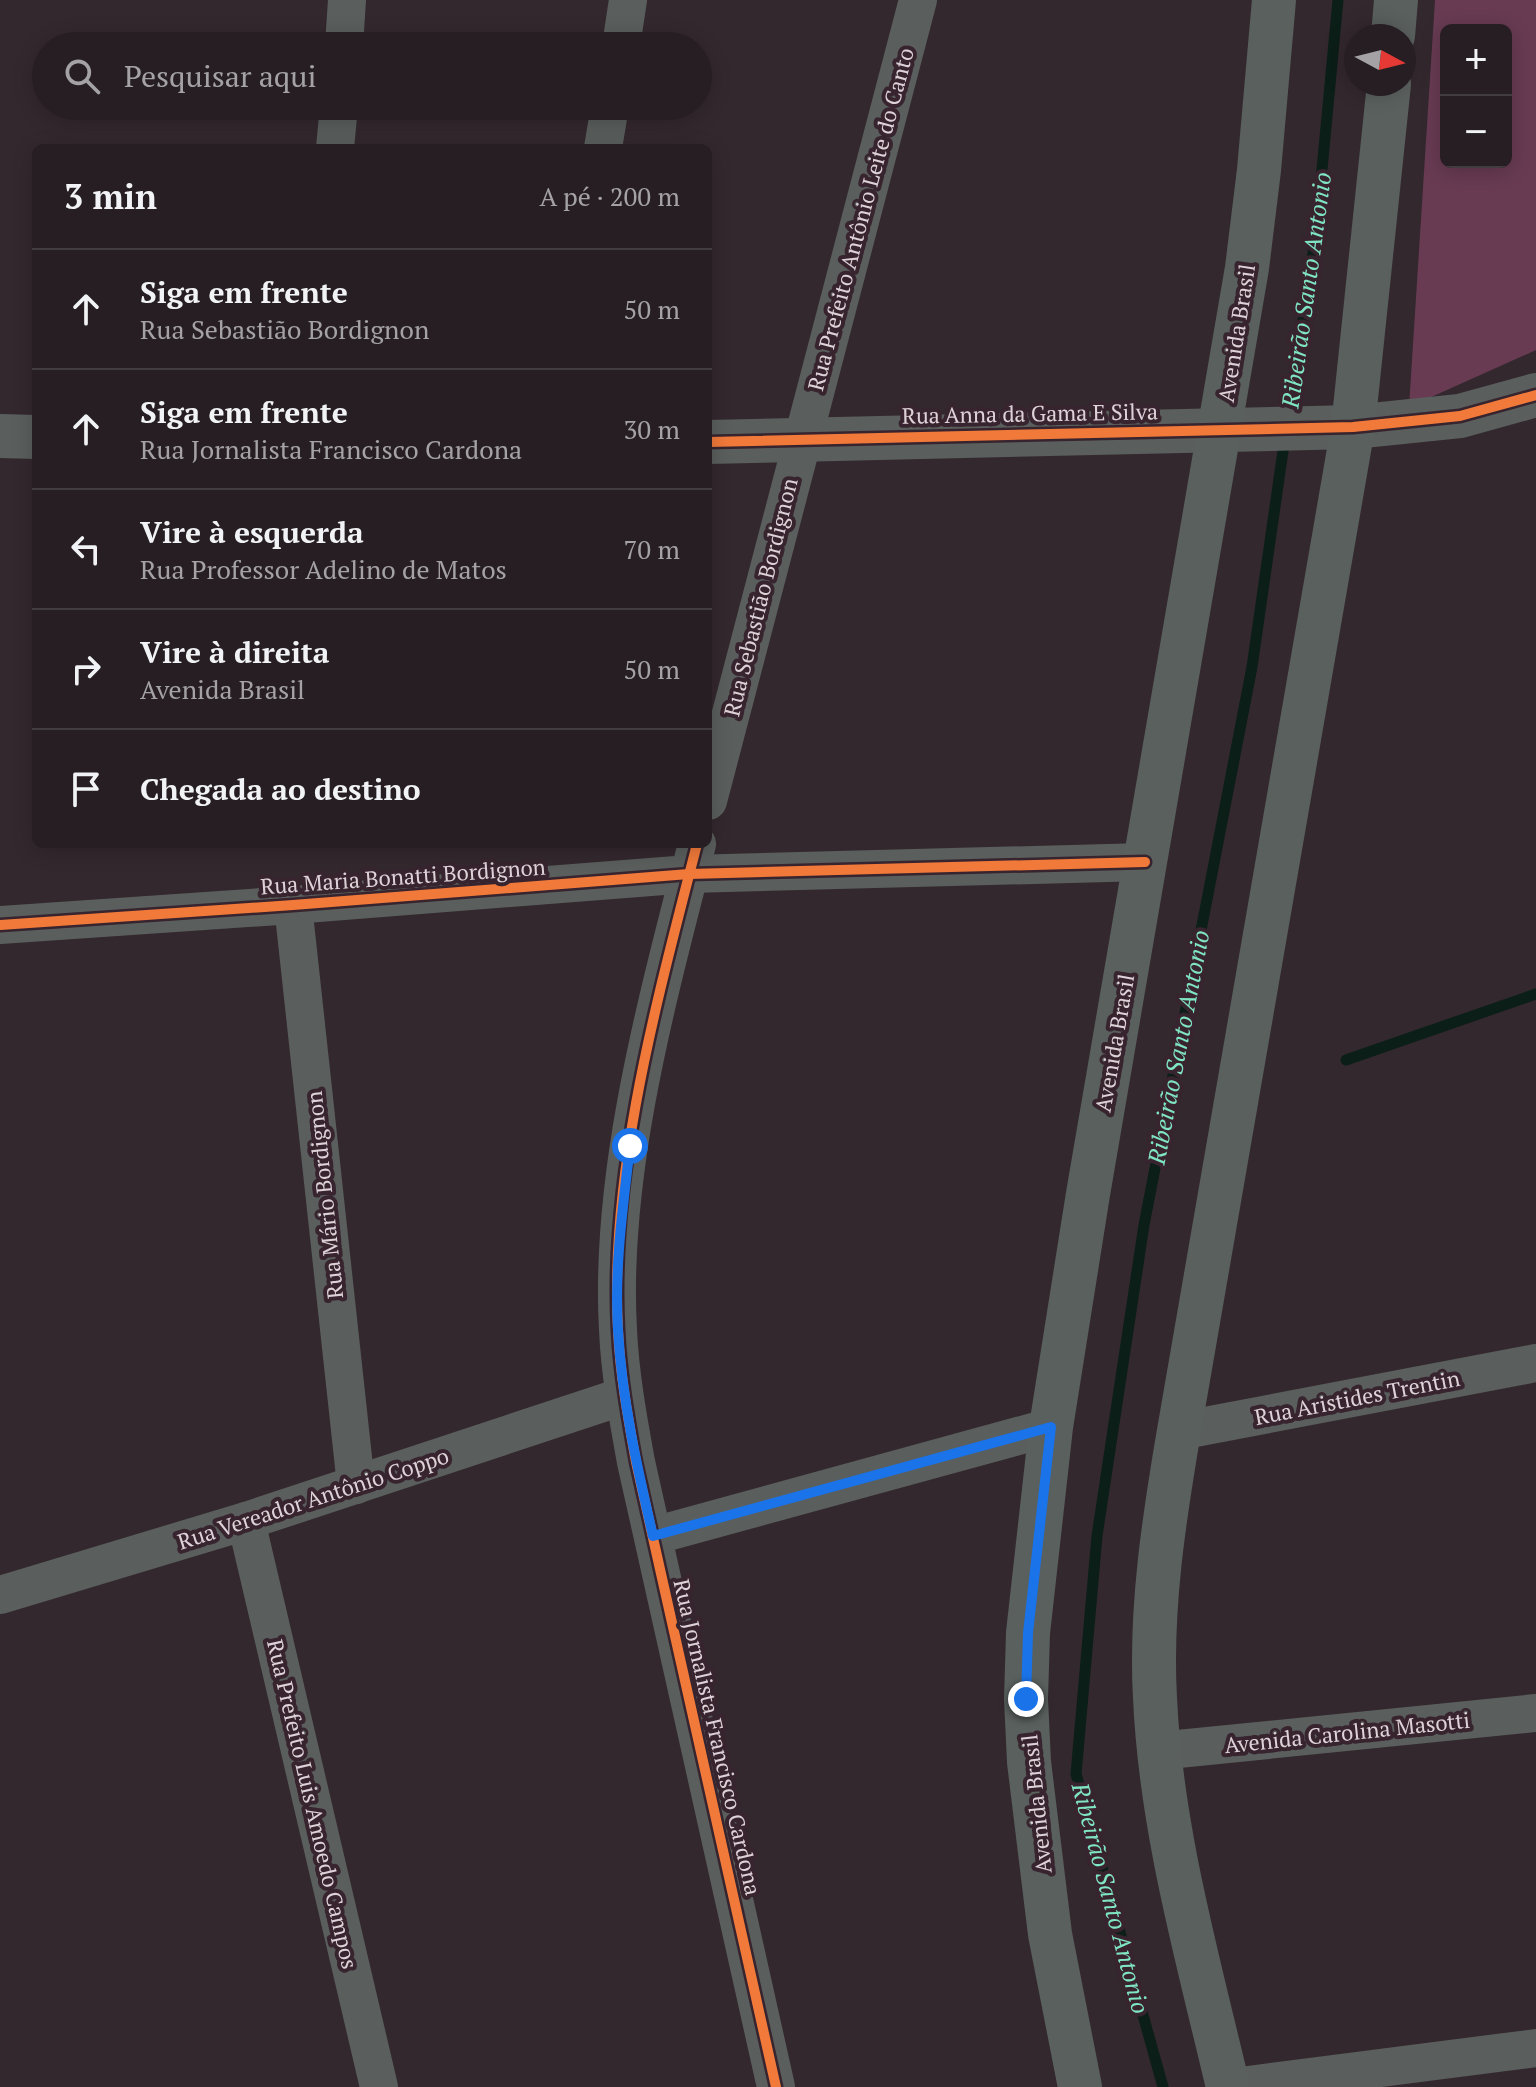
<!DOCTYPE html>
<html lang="pt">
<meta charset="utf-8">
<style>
:root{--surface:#261e22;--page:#322b2f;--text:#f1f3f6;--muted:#a4a2a5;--line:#423c40}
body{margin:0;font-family:"PT Serif",serif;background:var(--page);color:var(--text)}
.controls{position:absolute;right:24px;top:24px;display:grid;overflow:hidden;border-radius:12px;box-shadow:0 4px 20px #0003}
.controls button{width:72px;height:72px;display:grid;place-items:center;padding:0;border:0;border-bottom:2px solid var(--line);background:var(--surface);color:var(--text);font:40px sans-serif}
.compass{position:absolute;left:1344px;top:24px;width:72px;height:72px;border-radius:50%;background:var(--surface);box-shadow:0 4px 20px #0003;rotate:97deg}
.stop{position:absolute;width:24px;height:24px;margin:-18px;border:6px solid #1a73e8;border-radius:50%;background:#fff}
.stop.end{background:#1a73e8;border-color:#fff;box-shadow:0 2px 8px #0008}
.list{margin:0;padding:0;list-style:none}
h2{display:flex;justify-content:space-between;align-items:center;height:104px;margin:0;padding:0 32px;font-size:34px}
h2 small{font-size:26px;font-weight:400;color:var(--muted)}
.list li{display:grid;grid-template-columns:52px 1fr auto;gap:24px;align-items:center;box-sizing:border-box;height:120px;padding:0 32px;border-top:2px solid var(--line)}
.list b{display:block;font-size:30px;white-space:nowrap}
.list p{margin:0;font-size:26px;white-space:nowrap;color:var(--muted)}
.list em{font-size:26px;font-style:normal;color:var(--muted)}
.icon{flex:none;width:44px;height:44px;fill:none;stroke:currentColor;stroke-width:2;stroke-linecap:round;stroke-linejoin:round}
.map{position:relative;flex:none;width:1536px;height:2087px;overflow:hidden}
.search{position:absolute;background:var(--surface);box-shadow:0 4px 20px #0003;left:32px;top:32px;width:680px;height:88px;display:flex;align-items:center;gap:20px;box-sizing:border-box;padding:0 28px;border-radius:44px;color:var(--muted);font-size:30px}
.panel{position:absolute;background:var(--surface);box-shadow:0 4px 20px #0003;left:32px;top:144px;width:680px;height:704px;border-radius:12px}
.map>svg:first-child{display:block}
</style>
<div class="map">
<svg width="1536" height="2087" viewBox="0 0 1536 2087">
<rect width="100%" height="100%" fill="#33282e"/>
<!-- forest -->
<path fill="#683b53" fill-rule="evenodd" d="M1435,0H1536V350L1409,407ZM1446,30H1506V162H1446Z"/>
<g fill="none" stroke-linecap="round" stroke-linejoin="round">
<!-- stream -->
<g stroke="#0c1e18" stroke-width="11">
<path d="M1288,420L1316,233L1338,0"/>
<path d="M1346,1060L1536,994"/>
<path d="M1163,2087L1076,1774L1097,1536L1144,1225L1252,667L1285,437"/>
</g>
<!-- minor -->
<g stroke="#5a5f5d" stroke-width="38">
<path d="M344,46L347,0"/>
<path d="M621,46L628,0"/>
<path d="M335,148L339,106"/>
<path d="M603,148L610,106"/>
<path d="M708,801L918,0"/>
<path d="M697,844C658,997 609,1171 618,1330C620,1374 628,1418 636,1462L776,2087"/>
<path d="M293,905L356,1485"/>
<path d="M0,925L293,905L689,874L1145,862"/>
<path d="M1179,1431L1536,1363"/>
<path d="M246,1521L379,2087"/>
<path d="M653,1536L1051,1427"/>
<path d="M0,1595L246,1521L624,1396"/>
<path d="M1158,1751L1536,1713"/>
<path d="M1233,2087L1536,2048"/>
</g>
<!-- tertiary -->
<g stroke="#5a5f5d" stroke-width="44">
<path d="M0,436L36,437"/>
<path d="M708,442L1353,427L1460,416L1536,395"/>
</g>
<!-- secondary -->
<g stroke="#59605d" stroke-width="44">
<path d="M1393,36L1396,0"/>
<path d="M1080,2087L1050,1934L1029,1762L1026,1699L1028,1633L1051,1427L1088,1194L1247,268L1259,170L1274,0"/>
<path d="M1228,2087C1198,1959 1161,1830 1155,1698C1150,1609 1164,1519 1179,1431L1353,427L1389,84"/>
</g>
<defs>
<g id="cycleway">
<path d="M708,442L1353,427L1460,416L1536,395"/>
<path d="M697,844C658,997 609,1171 618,1330C620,1374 628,1418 636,1462L776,2087"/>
<path d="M0,925L293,905L689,874L1145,862"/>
</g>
</defs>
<!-- cycleway casing -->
<use href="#cycleway" stroke="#37242e" stroke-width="15"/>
<!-- cycleway -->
<use href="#cycleway" stroke="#f17a3a" stroke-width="10"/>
</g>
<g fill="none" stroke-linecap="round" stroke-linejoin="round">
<!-- route -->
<path stroke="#1a73e8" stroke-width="10" d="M630,1146C623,1207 614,1268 618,1330C622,1400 637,1467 653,1536L1051,1427L1028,1633L1026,1699"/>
</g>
<g text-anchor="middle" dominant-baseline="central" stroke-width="8" stroke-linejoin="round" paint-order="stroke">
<!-- street labels -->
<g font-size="22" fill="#ded2d8" stroke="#37242e">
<text transform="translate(860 219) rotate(-75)">Rua Prefeito Antônio Leite do Canto</text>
<text transform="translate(1236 333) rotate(-81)">Avenida Brasil</text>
<text transform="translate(1030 413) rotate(-1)">Rua Anna da Gama E Silva</text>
<text transform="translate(760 597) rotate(-76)">Rua Sebastião Bordignon</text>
<text transform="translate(403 876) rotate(-4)">Rua Maria Bonatti Bordignon</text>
<text transform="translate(1114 1043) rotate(-80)">Avenida Brasil</text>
<text transform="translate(324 1195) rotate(-96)">Rua Mário Bordignon</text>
<text transform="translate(1357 1397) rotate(-11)">Rua Aristides Trentin</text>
<text transform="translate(313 1498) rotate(-18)">Rua Vereador Antônio Coppo</text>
<text transform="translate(1347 1732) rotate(-6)">Avenida Carolina Masotti</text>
<text transform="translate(718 1737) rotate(77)">Rua Jornalista Francisco Cardona</text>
<text transform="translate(313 1804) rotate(77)">Rua Prefeito Luis Amoedo Campos</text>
<text transform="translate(1036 1804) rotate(-96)">Avenida Brasil</text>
</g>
<!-- water labels -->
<g font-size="24" font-style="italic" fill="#80e5c2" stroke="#37242e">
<text transform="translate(1306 290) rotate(-82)">Ribeirão Santo Antonio</text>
<text transform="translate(1178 1047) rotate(-79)">Ribeirão Santo Antonio</text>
<text transform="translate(1111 1898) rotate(75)">Ribeirão Santo Antonio</text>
</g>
</g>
</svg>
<div class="controls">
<button>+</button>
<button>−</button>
</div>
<svg class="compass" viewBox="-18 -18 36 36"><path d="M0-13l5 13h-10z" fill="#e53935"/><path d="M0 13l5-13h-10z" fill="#a4a2a5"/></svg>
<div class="stop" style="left:630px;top:1146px"></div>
<div class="stop end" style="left:1026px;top:1699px"></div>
<div class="search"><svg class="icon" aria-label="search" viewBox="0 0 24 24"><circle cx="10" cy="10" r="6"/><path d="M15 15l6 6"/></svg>Pesquisar aqui</div>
<section class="panel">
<h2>3 min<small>A pé · 200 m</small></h2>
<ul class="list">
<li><svg class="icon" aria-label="ahead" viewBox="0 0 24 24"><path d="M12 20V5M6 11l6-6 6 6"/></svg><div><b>Siga em frente</b><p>Rua Sebastião Bordignon</p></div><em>50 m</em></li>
<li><svg class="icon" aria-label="ahead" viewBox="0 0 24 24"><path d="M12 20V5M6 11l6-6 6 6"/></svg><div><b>Siga em frente</b><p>Rua Jornalista Francisco Cardona</p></div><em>30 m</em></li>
<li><svg class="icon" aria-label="left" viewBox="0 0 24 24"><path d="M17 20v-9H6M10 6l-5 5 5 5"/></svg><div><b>Vire à esquerda</b><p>Rua Professor Adelino de Matos</p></div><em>70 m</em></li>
<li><svg class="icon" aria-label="right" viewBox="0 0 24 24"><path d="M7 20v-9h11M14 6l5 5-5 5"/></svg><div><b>Vire à direita</b><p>Avenida Brasil</p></div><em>50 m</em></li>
<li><svg class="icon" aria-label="arrive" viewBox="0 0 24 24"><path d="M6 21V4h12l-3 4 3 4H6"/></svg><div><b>Chegada ao destino</b></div></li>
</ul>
</section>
</div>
